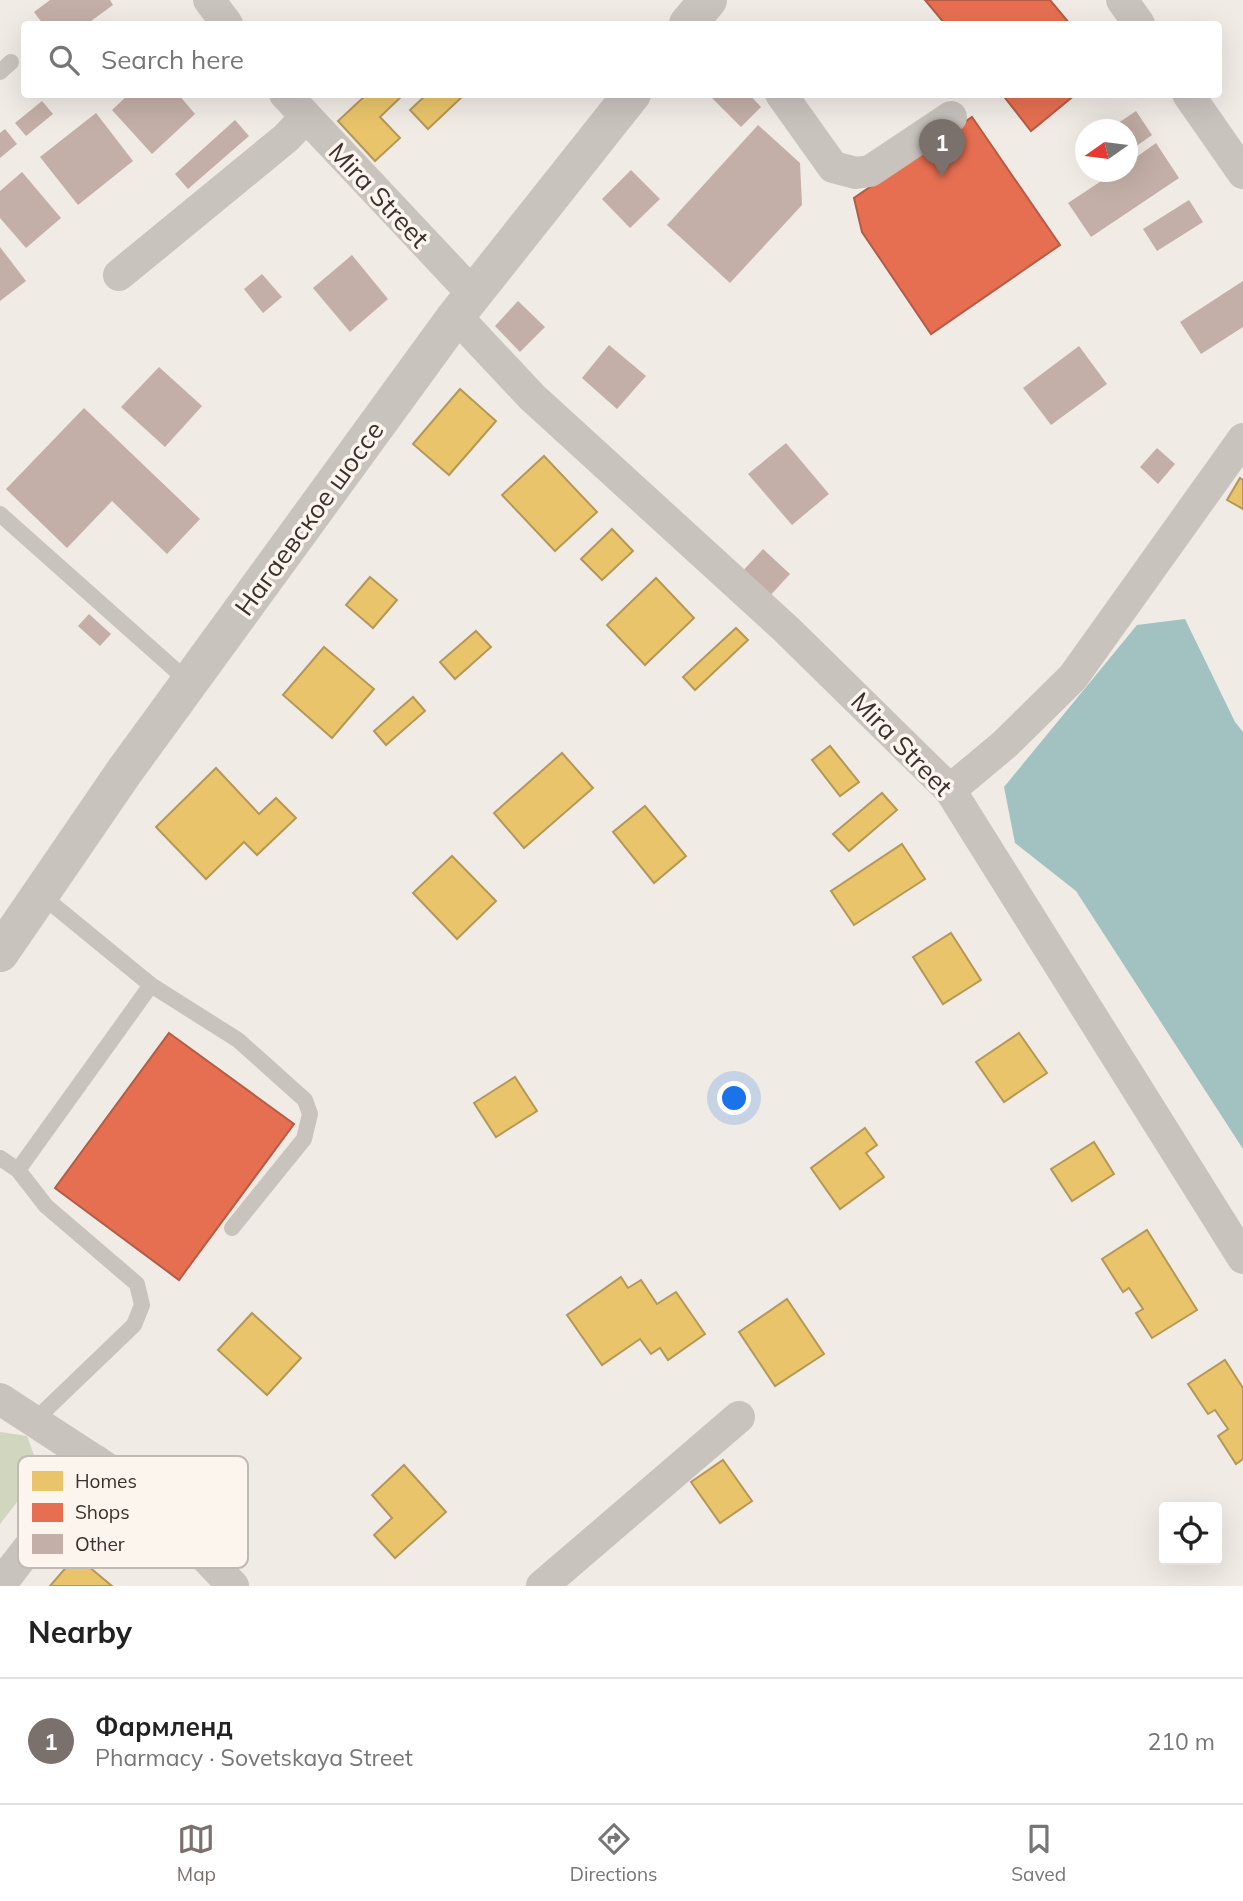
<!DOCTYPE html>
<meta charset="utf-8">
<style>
:root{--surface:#fff;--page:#f6f6f6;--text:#222;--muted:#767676;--line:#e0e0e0;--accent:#7a716c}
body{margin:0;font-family:Mulish,sans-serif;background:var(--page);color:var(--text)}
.controls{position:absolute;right:21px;bottom:21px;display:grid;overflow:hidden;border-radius:7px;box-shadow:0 7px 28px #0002}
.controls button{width:63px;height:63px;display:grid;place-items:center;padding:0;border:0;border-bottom:2px solid var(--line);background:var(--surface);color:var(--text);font:35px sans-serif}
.compass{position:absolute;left:1075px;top:119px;width:63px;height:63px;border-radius:50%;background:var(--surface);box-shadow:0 7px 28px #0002;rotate:256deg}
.you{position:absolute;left:735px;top:1099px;width:24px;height:24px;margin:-18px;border:5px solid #fff;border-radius:50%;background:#1a73e8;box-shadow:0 0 0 10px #1a73e833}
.badge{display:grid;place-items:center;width:46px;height:46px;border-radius:50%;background:var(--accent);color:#fff;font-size:23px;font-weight:700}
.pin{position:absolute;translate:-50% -58px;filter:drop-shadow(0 2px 4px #0008)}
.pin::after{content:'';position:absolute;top:37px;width:24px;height:21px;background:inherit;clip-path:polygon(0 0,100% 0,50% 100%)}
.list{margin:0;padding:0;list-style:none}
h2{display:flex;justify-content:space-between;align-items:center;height:91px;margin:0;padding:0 28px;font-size:30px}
h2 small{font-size:23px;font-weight:400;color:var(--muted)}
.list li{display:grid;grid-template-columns:46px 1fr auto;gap:21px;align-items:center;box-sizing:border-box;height:126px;padding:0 28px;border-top:2px solid var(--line)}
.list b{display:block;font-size:26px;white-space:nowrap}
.list p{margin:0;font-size:23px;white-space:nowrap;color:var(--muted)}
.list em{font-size:23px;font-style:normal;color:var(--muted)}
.icon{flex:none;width:38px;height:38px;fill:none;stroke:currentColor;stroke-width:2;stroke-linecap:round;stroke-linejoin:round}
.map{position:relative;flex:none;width:1243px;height:1586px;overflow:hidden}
.search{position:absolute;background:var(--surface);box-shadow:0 7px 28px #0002;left:21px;right:21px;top:21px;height:77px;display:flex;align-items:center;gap:18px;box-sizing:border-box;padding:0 24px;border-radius:7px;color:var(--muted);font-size:26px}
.sheet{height:217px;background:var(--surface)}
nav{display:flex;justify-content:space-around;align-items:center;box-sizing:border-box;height:98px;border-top:2px solid var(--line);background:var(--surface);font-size:19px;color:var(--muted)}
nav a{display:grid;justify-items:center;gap:4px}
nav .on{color:var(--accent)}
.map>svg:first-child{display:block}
</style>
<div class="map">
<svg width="1243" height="1586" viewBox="0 0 1243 1586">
<rect width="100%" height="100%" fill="#f0ebe5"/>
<!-- green -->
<path fill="#d1d6bf" d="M0,1432L27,1436L40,1472L0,1524Z"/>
<!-- water -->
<path fill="#a1c2c1" d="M1185,619L1235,722L1243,732V1149L1076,891L1015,843L1004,787L1137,625Z"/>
<!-- homes -->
<g fill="#e9c46a" stroke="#b59857" stroke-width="2">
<path d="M367,94H404L380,117L400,138L375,161L338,121Z"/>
<path d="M427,94H465L428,129L410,110Z"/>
<path d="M460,389L496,421L449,475L413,444Z"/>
<path d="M544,456L597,512L555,551L502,495Z"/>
<path d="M1240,478L1243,480V509L1227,500Z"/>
<path d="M612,529L633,551L602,580L581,559Z"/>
<path d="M370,577L397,600L373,628L346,605Z"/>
<path d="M656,578L694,618L645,665L607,625Z"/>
<path d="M736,628L748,640L695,690L683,677Z"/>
<path d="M476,631L491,647L455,679L440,662Z"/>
<path d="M324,647L374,689L332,738L283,695Z"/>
<path d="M413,697L425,711L386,745L374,731Z"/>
<path d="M830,746L859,782L840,796L812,760Z"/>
<path d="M562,753L593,788L524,848L494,813Z"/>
<path d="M216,768L259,814L276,798L296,818L257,855L244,842L206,879L156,827Z"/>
<path d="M882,793L897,810L849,851L833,834Z"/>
<path d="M645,806L686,856L654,883L613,832Z"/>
<path d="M902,844L925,879L854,925L831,891Z"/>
<path d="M452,856L496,901L457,939L413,893Z"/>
<path d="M951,933L981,980L943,1004L913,957Z"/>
<path d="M1019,1033L1047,1073L1004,1102L976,1062Z"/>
<path d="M515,1077L537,1111L496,1137L474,1103Z"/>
<path d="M865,1128L877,1145L866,1153L884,1177L840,1209L811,1168Z"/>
<path d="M1094,1142L1114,1174L1072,1201L1051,1169Z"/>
<path d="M1147,1230L1197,1310L1152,1338L1136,1313L1143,1309L1129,1288L1123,1292L1102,1259Z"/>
<path d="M621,1277L628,1288L641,1280L657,1304L676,1292L705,1334L668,1360L660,1348L651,1354L640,1339L602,1365L567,1315Z"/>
<path d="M787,1299L824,1354L775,1386L739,1332Z"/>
<path d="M252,1313L301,1358L267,1395L218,1350Z"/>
<path d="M1225,1360L1243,1388V1459L1236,1464L1218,1436L1228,1429L1215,1410L1208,1414L1188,1384Z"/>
<path d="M723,1460L752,1501L720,1523L691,1482Z"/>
<path d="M404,1465L446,1512L395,1558L374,1535L392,1518L372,1495Z"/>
<path d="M76,1556L112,1586H50Z"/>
</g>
<!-- shops -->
<g fill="#e76f51" stroke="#b35c46" stroke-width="2">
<path d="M925,0H1050L1070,24H945Z"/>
<path d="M1002,94H1076L1031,131Z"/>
<path d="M972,117L1060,245L931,334L862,232L854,198Z"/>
<path d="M169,1033L294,1124L179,1280L55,1188Z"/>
</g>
<!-- building -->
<g fill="#c3afa7">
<path d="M50,0H110L113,5L87,24H43L34,12Z"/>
<path d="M129,94H178L195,114L152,154L112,110Z"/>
<path d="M708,94H749L761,107L741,127Z"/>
<path d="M42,101L53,114L26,136L15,123Z"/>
<path d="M1136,111L1152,135L1128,152V130H1108Z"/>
<path d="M96,113L133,161L78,205L40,157Z"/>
<path d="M235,120L249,136L188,189L175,174Z"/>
<path d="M758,125L800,163L802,205L730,283L667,225Z"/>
<path d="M5,129L17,144L0,158V133Z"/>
<path d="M1156,143L1179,178L1091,237L1068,203L1115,172H1128V163Z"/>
<path d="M631,170L660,199L630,228L602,199Z"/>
<path d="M22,172L61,218L26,248L0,218V191Z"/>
<path d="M1189,200L1203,222L1157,251L1143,229Z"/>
<path d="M0,247L26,281L0,301Z"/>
<path d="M352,255L388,299L350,332L313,288Z"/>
<path d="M262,274L282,297L263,313L244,289Z"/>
<path d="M1243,281V327L1201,354L1180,322Z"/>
<path d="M518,301L545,327L520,352L495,326Z"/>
<path d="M609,345L646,376L617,409L582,378Z"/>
<path d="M1079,346L1107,384L1051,425L1023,388Z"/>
<path d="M159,367L202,406L165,447L121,407Z"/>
<path d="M84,408L200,519L167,554L112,501L67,548L6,489Z"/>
<path d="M786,443L829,494L792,525L748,474Z"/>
<path d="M1157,448L1175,464L1158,484L1140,467Z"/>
<path d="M763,549L790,574L768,598L741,573Z"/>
<path d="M89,614L111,634L100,646L78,626Z"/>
</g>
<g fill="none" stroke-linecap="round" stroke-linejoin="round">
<!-- service -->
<g stroke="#c9c3be" stroke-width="16">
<path d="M0,72L11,62"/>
<path d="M0,514L190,683"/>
<path d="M40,894L151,985L238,1040L305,1100L310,1114L304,1139L232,1228"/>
<path d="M0,1158L18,1170L151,985"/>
<path d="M18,1170L46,1206L137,1284L142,1305L134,1325L34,1421"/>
</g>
<!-- minor -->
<g stroke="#c9c3be" stroke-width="32">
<path d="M209,0L227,24"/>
<path d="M1122,0L1139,24"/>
<path d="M285,94L473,294"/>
<path d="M781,94L833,167L856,173L870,171L951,117"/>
<path d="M1188,94L1243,173"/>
<path d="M119,275L286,138L306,117"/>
<path d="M456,316L532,397L786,629L950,790L1243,1258"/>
<path d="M950,790L1005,744L1073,677L1243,439"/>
<path d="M0,1399L146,1494L233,1586"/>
<path d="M0,1585L96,1461"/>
<path d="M542,1586L739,1417"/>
</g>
<!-- tertiary -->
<g stroke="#c9c3be" stroke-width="38">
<path d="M688,24L708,0"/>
<path d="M0,953L124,772L456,316L632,94"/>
</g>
</g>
<g text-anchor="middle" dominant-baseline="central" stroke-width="7" stroke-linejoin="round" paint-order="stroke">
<!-- street labels -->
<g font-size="26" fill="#3b302b" stroke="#fbf5ee">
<text transform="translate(379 195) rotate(47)">Mira Street</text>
<text transform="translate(309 518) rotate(-54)">Нагаевское шоссе</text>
<text transform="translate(902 744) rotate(46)">Mira Street</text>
</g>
</g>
<!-- legend -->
<rect x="18" y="1456" width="230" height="112" rx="10" fill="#fbf5ee" stroke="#c1bab4" stroke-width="2"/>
<rect x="32" y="1471" width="31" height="20" fill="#e9c46a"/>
<rect x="32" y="1503" width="31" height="19" fill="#e76f51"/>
<rect x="32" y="1534" width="31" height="20" fill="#c3afa7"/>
<g font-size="19" fill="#3b302b">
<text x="75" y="1488">Homes</text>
<text x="75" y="1519">Shops</text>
<text x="75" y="1551">Other</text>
</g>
</svg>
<div class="controls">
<button><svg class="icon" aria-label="locate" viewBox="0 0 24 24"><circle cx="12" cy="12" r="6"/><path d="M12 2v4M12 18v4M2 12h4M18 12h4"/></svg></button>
</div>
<svg class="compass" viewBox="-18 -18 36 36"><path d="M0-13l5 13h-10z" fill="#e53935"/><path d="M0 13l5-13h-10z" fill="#767676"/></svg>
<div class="you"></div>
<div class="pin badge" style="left:942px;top:177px">1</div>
<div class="search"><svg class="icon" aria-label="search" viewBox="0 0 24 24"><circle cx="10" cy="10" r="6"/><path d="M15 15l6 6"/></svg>Search here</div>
</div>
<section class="sheet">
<h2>Nearby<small></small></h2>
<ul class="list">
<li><span class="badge">1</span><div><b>Фармленд</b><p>Pharmacy · Sovetskaya Street</p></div><em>210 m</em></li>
</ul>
</section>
<nav>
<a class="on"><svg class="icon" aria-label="map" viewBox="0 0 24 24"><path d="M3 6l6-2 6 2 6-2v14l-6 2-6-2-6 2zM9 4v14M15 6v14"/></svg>Map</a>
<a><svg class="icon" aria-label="directions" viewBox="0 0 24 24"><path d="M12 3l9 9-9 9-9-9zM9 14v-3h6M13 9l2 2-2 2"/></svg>Directions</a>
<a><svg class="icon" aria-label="saved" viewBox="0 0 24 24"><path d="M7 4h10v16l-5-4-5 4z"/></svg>Saved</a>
</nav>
